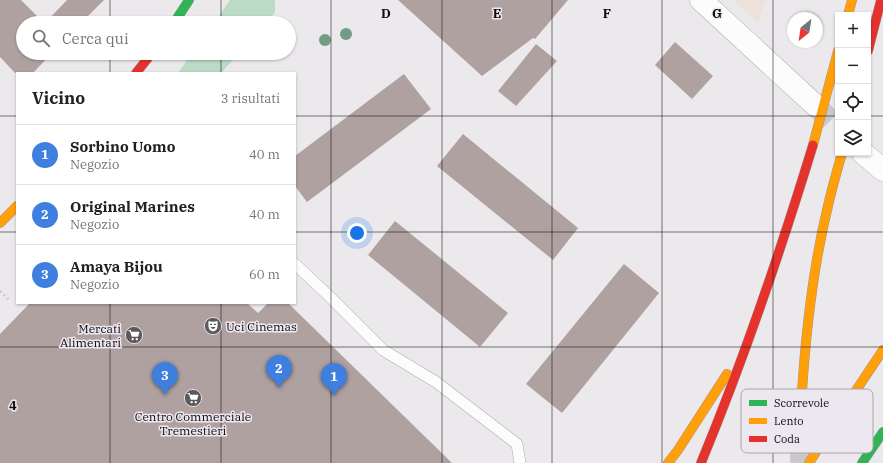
<!DOCTYPE html>
<html lang="it">
<meta charset="utf-8">
<style>
:root{--surface:#fff;--page:#f2f2f2;--text:#202124;--muted:#757577;--line:#e0e0e0;--accent:#1a73e8}
body{margin:0;font-family:"IBM Plex Serif",serif;background:var(--page);color:var(--text)}
.controls{position:absolute;right:12px;top:12px;display:grid;overflow:hidden;border-radius:0px;box-shadow:0 1px 3px #0004}
.controls button{width:36px;height:36px;display:grid;place-items:center;padding:0;border:0;border-bottom:1px solid var(--line);background:var(--surface);color:var(--text);font:20px sans-serif}
.compass{position:absolute;left:787px;top:12px;width:36px;height:36px;border-radius:50%;background:var(--surface);box-shadow:0 1px 3px #0004;rotate:210deg}
.you{position:absolute;left:357px;top:233px;width:14px;height:14px;margin:-10px;border:3px solid #fff;border-radius:50%;background:#1a73e8;box-shadow:0 0 0 6px #1a73e833}
.badge{display:grid;place-items:center;width:26px;height:26px;border-radius:50%;background:var(--accent);color:#fff;font-size:13px;font-weight:700}
.pin{position:absolute;translate:-50% -33px;filter:drop-shadow(0 1px 2px #0008)}
.pin::after{content:'';position:absolute;top:21px;width:14px;height:12px;background:inherit;clip-path:polygon(0 0,100% 0,50% 100%)}
.list{margin:0;padding:0;list-style:none}
h2{display:flex;justify-content:space-between;align-items:center;height:52px;margin:0;padding:0 16px;font-size:17px}
h2 small{font-size:13px;font-weight:400;color:var(--muted)}
.list li{display:grid;grid-template-columns:26px 1fr auto;gap:12px;align-items:center;box-sizing:border-box;height:60px;padding:0 16px;border-top:1px solid var(--line)}
.list b{display:block;font-size:15px;white-space:nowrap}
.list p{margin:0;font-size:13px;white-space:nowrap;color:var(--muted)}
.list em{font-size:13px;font-style:normal;color:var(--muted)}
.icon{flex:none;width:22px;height:22px;fill:none;stroke:currentColor;stroke-width:2;stroke-linecap:round;stroke-linejoin:round}
.map{position:relative;flex:none;width:883px;height:463px;overflow:hidden}
.search{position:absolute;background:var(--surface);box-shadow:0 1px 3px #0004;left:16px;top:16px;width:280px;height:44px;display:flex;align-items:center;gap:10px;box-sizing:border-box;padding:0 14px;border-radius:22px;color:var(--muted);font-size:15px}
.panel{position:absolute;background:var(--surface);box-shadow:0 1px 3px #0004;left:16px;top:72px;width:280px;height:232px;border-radius:0px}
.map>svg:first-child{display:block}
</style>
<div class="map">
<svg width="883" height="463" viewBox="0 0 883 463">
<rect width="100%" height="100%" fill="#ece9ed"/>
<!-- industrial -->
<path fill="#ede2da" d="M733,0H766L758,23Z"/>
<!-- green -->
<g fill="#bbdbc6">
<path d="M230,0H273L275,1V12L266,23H214Z"/>
<path d="M192,53H239L221,73H178Z"/>
</g>
<!-- building -->
<g fill="#b0a1a1">
<path d="M0,0H21L44,23H23V53H52L33,73H15L0,57Z"/>
<path d="M67,0H104L81,23H45Z"/>
<path d="M398,0H568L535,39L533,38L482,76Z"/>
<path d="M675,42L713,76L692,99L655,65Z"/>
<path d="M536,44L557,61L516,106L498,91Z"/>
<path d="M404,74L431,109L307,202L295,186V156Z"/>
<path d="M463,134L578,228L553,260L437,166Z"/>
<path d="M395,221L508,313L480,347L368,255Z"/>
<path d="M624,264L659,293L562,413L526,384Z"/>
<path d="M30,303H247L258,313L268,303H288L452,463H0V334Z"/>
</g>
<g fill="none" stroke-linecap="round" stroke-linejoin="round">
<!-- street-tunnel -->
<path stroke="#cbc8cc" stroke-width="22" stroke-dasharray="22 11" stroke-linecap="butt" d="M815,105L838,128"/>
<!-- highway-tunnel -->
<path stroke="#cbc8cc" stroke-width="22" stroke-dasharray="22 11" stroke-linecap="butt" d="M801,463L802,392"/>
<defs>
<path id="lane" d="M295,264L328,295L383,350L436,382L517,444L520,463"/>
<g id="street">
<path d="M701,0L815,105"/>
<path d="M863,153L883,170"/>
</g>
<g id="fast">
<path d="M174,23L189,0"/>
<path d="M862,463L883,432"/>
</g>
<g id="slow">
<path d="M848,15L852,0"/>
<path d="M813,145L838,51"/>
<path d="M0,223L17,206"/>
<path d="M802,392C806,330 813,267 828,206C832,188 837,171 842,153"/>
<path d="M668,463L678,450L727,374"/>
<path d="M809,463L831,428L883,350"/>
</g>
<g id="jam">
<path d="M868,51L881,0"/>
<path d="M136,73L152,53"/>
<path d="M701,463C744,359 780,253 813,145"/>
</g>
</defs>
<!-- lane casing -->
<use href="#lane" stroke="#afacb0" stroke-width="12"/>
<!-- street casing -->
<use href="#street" stroke="#afacb0" stroke-width="23"/>
<!-- fast casing -->
<use href="#fast" stroke="#a79691" stroke-width="10"/>
<!-- slow casing -->
<use href="#slow" stroke="#a79691" stroke-width="10"/>
<!-- jam casing -->
<use href="#jam" stroke="#a79691" stroke-width="10"/>
<!-- path -->
<path stroke="#c8c7c9" stroke-width="2.5" stroke-dasharray="2 3" stroke-linecap="butt" d="M0,291L9,300"/>
<!-- lane -->
<use href="#lane" stroke="#fcfcfc" stroke-width="11"/>
<!-- street -->
<use href="#street" stroke="#fcfcfc" stroke-width="22"/>
<!-- fast -->
<use href="#fast" stroke="#30b455" stroke-width="9"/>
<!-- slow -->
<use href="#slow" stroke="#ff9f0a" stroke-width="9"/>
<!-- jam -->
<use href="#jam" stroke="#e5322d" stroke-width="9"/>
</g>
<!-- trees -->
<g fill="#729b86">
<circle cx="346" cy="34" r="6"/>
<circle cx="325" cy="40" r="6"/>
</g>
<!-- grid -->
<path fill="none" stroke="#0e0c0f" stroke-width="1" stroke-opacity="0.55" d="M110,0V23M221,0V23M331,0V463M442,0V463M552,0V463M662,0V463M773,0V463M110,53V73M221,53V73M0,116H17M295,116H838M868,116H883M0,232H17M295,232H883M110,303V463M221,303V463M0,347H883"/>
<!-- icons -->
<defs>
<symbol id="theatre-disc" viewBox="-11 -11 22 22"><circle r="9.5" fill="#5c595d" stroke="#ede7ef"/><path d="M-5-5.5Q0-4 5-5.5V0Q5 5 0 6Q-5 5-5 0ZM-3.3-2.5H-1v1.5H-3.3ZM1-2.5H3.3v1.5H1ZM-2.8 1Q0 5.5 2.8 1Z" fill="#fff"/></symbol>
<symbol id="supermarket-disc" viewBox="-11 -11 22 22"><circle r="9.5" fill="#5c595d" stroke="#ede7ef"/><path d="M-6-5.5h2.5l.6 2H6L4.5 2H-2.5L-4.4-4H-6ZM-1.5 3.2a1.3 1.3 0 1 0 .1 0ZM3 3.2a1.3 1.3 0 1 0 .1 0Z" fill="#fff"/></symbol>
</defs>
<g fill-rule="evenodd">
<use href="#theatre-disc" x="203" y="316" width="20" height="20"/>
<use href="#supermarket-disc" x="124" y="325" width="20" height="20"/>
<use href="#supermarket-disc" x="183" y="388" width="20" height="20"/>
</g>
<g text-anchor="middle" dominant-baseline="central" stroke-width="3" stroke-linejoin="round" paint-order="stroke">
<!-- poi labels -->
<g font-size="12" fill="#0e0c0f" stroke="#ede7ef" text-anchor="start">
<text x="226" y="326">Uci Cinemas</text>
<text x="121" y="328" text-anchor="end">Mercati<tspan x="121" dy="14">Alimentari</tspan></text>
<text x="193" y="416" text-anchor="middle">Centro Commerciale<tspan x="193" dy="14">Tremestieri</tspan></text>
</g>
</g>
<!-- legend -->
<rect x="741" y="389" width="132" height="64" rx="6" fill="#ede7ef" stroke="#aaa5ac" stroke-width="1"/>
<rect x="749" y="400" width="18" height="6" fill="#30b455"/>
<rect x="749" y="418" width="18" height="6" fill="#ff9f0a"/>
<rect x="749" y="436" width="18" height="6" fill="#e5322d"/>
<g font-size="11" fill="#0e0c0f">
<text x="774" y="407">Scorrevole</text>
<text x="774" y="425">Lento</text>
<text x="774" y="443">Coda</text>
</g>
<g font-size="13" text-anchor="middle" font-weight="bold" fill="#0e0c0f" stroke="#ede7ef" stroke-width="3" stroke-linejoin="round" paint-order="stroke">
<text x="386" y="18">D</text>
<text x="497" y="18">E</text>
<text x="607" y="18">F</text>
<text x="717" y="18">G</text>
<text x="13" y="410">4</text>
</g>
</svg>
<div class="controls">
<button>+</button>
<button>−</button>
<button><svg class="icon" aria-label="locate" viewBox="0 0 24 24"><circle cx="12" cy="12" r="6"/><path d="M12 2v4M12 18v4M2 12h4M18 12h4"/></svg></button>
<button><svg class="icon" aria-label="layers" viewBox="0 0 24 24"><path d="M12 4l9 5-9 5-9-5zM3 14l9 5 9-5"/></svg></button>
</div>
<svg class="compass" viewBox="-18 -18 36 36"><path d="M0-13l5 13h-10z" fill="#e53935"/><path d="M0 13l5-13h-10z" fill="#757577"/></svg>
<div class="you"></div>
<div class="pin badge" style="left:334px;top:396px;background:#3f7fe0">1</div>
<div class="pin badge" style="left:279px;top:388px;background:#3f7fe0">2</div>
<div class="pin badge" style="left:165px;top:395px;background:#3f7fe0">3</div>
<div class="search"><svg class="icon" aria-label="search" viewBox="0 0 24 24"><circle cx="10" cy="10" r="6"/><path d="M15 15l6 6"/></svg>Cerca qui</div>
<section class="panel">
<h2>Vicino<small>3 risultati</small></h2>
<ul class="list">
<li><span class="badge" style="background:#3f7fe0">1</span><div><b>Sorbino Uomo</b><p>Negozio</p></div><em>40 m</em></li>
<li><span class="badge" style="background:#3f7fe0">2</span><div><b>Original Marines</b><p>Negozio</p></div><em>40 m</em></li>
<li><span class="badge" style="background:#3f7fe0">3</span><div><b>Amaya Bijou</b><p>Negozio</p></div><em>60 m</em></li>
</ul>
</section>
</div>
